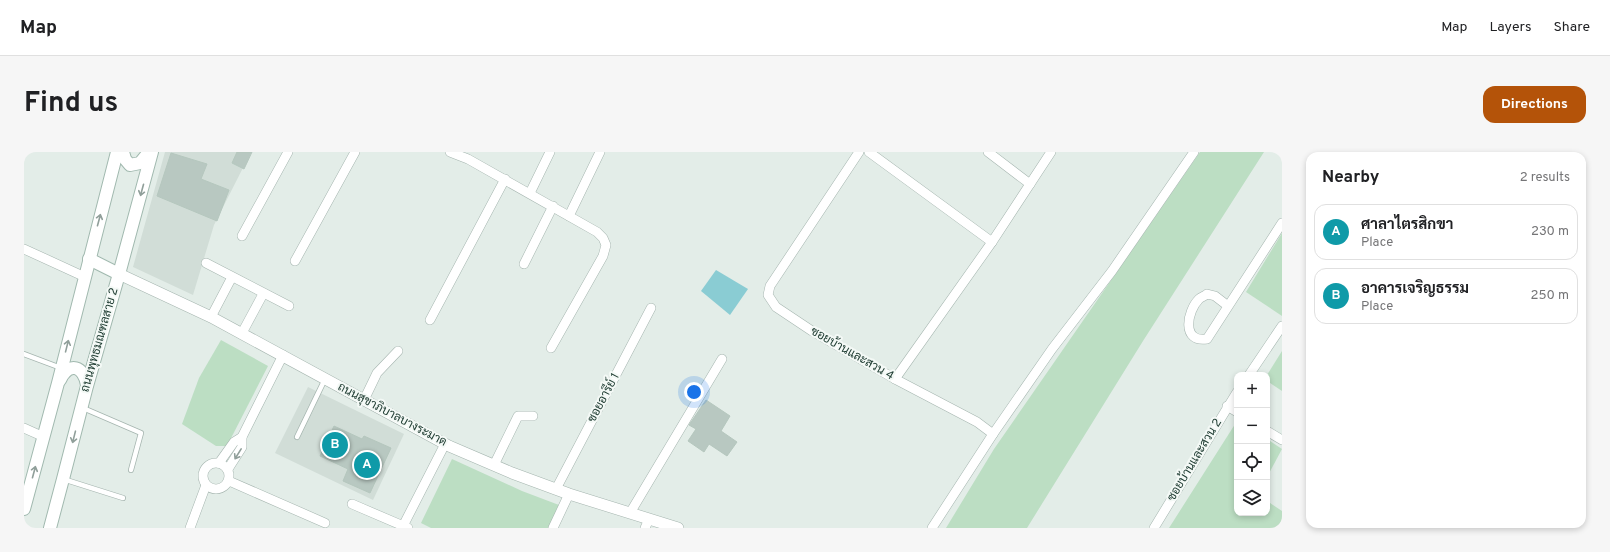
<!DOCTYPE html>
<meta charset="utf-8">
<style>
:root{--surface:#fff;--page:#f6f6f6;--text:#202124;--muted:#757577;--line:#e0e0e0;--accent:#b45309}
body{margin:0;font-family:Overpass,Sarabun,sans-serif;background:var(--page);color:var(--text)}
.controls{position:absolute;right:12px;bottom:12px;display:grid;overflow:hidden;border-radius:8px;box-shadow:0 2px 6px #0003}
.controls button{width:36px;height:36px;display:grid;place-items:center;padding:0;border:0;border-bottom:1px solid var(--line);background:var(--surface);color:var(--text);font:20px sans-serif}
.you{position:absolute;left:670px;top:240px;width:14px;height:14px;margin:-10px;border:3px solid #fff;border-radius:50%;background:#1a73e8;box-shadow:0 0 0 6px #1a73e833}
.badge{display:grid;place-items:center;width:26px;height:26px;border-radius:50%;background:var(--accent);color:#fff;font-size:13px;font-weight:700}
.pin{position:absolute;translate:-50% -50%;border:2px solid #fff;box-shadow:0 1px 4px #0006}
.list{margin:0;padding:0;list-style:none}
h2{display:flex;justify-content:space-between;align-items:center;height:52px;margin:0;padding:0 16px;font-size:17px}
h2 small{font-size:13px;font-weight:400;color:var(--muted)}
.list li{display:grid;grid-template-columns:26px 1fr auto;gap:12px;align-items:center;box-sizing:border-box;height:56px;margin:0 8px 8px;padding:0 8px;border:1px solid var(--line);border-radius:12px}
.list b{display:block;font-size:15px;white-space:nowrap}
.list p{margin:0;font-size:13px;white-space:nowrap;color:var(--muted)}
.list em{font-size:13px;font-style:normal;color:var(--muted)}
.icon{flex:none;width:22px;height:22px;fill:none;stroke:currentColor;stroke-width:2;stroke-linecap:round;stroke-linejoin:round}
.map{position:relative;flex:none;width:1258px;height:376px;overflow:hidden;border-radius:12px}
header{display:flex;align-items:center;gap:24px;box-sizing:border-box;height:56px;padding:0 20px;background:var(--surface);border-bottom:1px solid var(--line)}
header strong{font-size:19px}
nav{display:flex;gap:22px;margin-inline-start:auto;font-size:14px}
.intro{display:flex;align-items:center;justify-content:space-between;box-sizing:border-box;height:96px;padding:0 24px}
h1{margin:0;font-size:28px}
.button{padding:10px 18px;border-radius:12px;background:var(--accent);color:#fff;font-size:14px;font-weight:700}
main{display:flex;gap:24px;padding:0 24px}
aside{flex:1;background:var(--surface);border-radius:12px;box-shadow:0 2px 6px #0003}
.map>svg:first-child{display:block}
</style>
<header>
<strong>Map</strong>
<nav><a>Map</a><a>Layers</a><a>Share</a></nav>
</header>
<div class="intro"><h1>Find us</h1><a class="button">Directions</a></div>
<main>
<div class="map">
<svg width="1258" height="376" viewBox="0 0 1258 376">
<rect width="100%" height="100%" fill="#e3ede8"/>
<!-- built -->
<g fill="#d1ddd7">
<path d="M141,0H227L190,73L169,143L109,115Z"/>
<path d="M284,235L380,282L349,348L251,301Z"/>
</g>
<!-- green -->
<g fill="#bcdec3">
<path d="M1176,0H1240L1119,189L1003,376H922L970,297Z"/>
<path d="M1258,81V164L1222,140Z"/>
<path d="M197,188L244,214L203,294H192L158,272L175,226Z"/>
<path d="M1258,199V239L1243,229V223Z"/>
<path d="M1213,269V361H1243V349L1258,359V376H1145Z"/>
<path d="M1243,287L1258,297L1243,325Z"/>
<path d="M428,307L498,339L535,353L525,376H407L397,371Z"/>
</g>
<!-- water -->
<path fill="#8accd3" d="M692,118L724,137L706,163L677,139Z"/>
<!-- building -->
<g fill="#b8c8c1" stroke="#b5c7be">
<path d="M213,0H228L220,17L208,11Z"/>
<path d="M147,1L183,12L177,27L205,38L193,69L133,44Z"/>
<path d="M682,248L706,264L697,279L713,290L703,304L685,292L680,300L664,289L672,277L665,273Z"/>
<path d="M310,274L338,287L340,284L367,296L346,341L319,329L324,317L296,304Z"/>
</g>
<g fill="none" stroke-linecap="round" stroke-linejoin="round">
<defs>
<g id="service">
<path d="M0,202L37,216"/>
<path d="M59,256L117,281L107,318"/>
<path d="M273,285L301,227"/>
<path d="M39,327L99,346"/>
</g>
<g id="minor">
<path d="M426,0L444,7L573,80L579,86L582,93L579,104L527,196"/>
<path d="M835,0L746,134L744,143L752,155L788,179L871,227L953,270L969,282L908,376"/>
<path d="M845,0L968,90"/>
<path d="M964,0L1006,32"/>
<path d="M506,41L526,0"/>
<path d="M545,64L576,0"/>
<path d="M218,84L264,0"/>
<path d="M0,97L61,125"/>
<path d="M271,109L331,0"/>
<path d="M182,111L265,154"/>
<path d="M500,112L529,54"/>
<path d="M1204,154L1191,144L1183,142C1181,144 1177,145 1175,147C1163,159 1157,191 1183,187L1258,71"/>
<path d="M187,165L208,125"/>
<path d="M406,168L481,27"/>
<path d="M218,181L239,142"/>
<path d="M1225,223L1258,174"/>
<path d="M871,227L968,90L1027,0"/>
<path d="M340,248L353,221L374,199"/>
<path d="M1203,254L1213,260"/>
<path d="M0,276L20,285"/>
<path d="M1243,279L1258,288"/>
<path d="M969,282L1028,197L1088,119L1170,0"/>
<circle cx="192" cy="324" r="13"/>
<path d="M195,311L210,290L218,285"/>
<path d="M470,313L494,264H509"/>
<path d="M204,317L218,295V285L259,203"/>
<path d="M205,329L301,371"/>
<path d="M532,337L627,156"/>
<path d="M328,352L384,376"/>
<path d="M606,361L698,207"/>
<path d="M166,376L182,333"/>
<path d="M378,376L421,292"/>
<path d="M529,376L545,342"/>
<path d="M621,376L625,367"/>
<path d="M1130,376L1213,240"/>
</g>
<path id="tertiary" d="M95,122L187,165L425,294L488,321L545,342L654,376"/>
<g id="secondary">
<path d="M99,0L101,7L106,13L116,11L125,0"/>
<path d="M65,107L95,122"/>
<path d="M36,228C45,209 60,214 63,233"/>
<path d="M0,357L34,231L93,0"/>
<path d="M26,376L39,327L63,234L95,122L128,0"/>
</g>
</defs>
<!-- service casing -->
<use href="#service" stroke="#a5b5af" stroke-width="6"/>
<!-- minor casing -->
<use href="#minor" stroke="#a5b5af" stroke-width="10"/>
<!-- tertiary casing -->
<use href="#tertiary" stroke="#a5b5af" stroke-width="12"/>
<!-- secondary casing -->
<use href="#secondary" stroke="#a1b9af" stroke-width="14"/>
<!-- service -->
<use href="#service" stroke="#fff" stroke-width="4.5"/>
<!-- minor -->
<use href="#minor" stroke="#fff" stroke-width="9"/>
<!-- tertiary -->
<use href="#tertiary" stroke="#fff" stroke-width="11"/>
<!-- secondary -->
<use href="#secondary" stroke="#fff" stroke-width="12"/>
</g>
<!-- one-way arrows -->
<defs><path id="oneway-shaft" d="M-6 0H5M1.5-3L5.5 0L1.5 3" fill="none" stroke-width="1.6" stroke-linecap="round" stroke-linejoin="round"/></defs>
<g stroke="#909f9a">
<use href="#oneway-shaft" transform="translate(118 38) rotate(105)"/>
<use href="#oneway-shaft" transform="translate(75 68) rotate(-75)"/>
<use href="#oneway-shaft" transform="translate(43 194) rotate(-76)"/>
<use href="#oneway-shaft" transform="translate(50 285) rotate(104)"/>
<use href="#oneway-shaft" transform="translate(214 302) rotate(122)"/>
<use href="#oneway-shaft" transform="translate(10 320) rotate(-75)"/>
</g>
<g text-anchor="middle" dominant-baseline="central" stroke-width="4" stroke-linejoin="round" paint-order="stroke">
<!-- street labels -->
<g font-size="12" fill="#223f35" stroke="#f4f9f6">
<text transform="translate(76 188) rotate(-74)">ถนนพุทธมณฑลสาย 2</text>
<text transform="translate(828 202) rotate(30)">ซอยบ้านและสวน 4</text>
<text transform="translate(580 246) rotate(-62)">ซอยอารีย์ 1</text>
<text transform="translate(368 263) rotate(28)">ถนนสุขาภิบาลบางระมาด</text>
<text transform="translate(1171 308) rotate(-59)">ซอยบ้านและสวน 2</text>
</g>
</g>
</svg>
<div class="controls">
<button>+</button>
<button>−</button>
<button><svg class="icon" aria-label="locate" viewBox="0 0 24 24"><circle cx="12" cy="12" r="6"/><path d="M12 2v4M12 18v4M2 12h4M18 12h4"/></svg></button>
<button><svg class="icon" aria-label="layers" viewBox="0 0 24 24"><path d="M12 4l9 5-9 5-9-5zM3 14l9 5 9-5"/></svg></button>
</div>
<div class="you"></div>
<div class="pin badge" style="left:343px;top:313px;background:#0f9aa8">A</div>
<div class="pin badge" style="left:311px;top:293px;background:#0f9aa8">B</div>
</div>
<aside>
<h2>Nearby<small>2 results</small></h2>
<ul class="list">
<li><span class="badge" style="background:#0f9aa8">A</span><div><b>ศาลาไตรสิกขา</b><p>Place</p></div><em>230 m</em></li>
<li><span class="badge" style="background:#0f9aa8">B</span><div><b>อาคารเจริญธรรม</b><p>Place</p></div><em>250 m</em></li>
</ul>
</aside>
</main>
